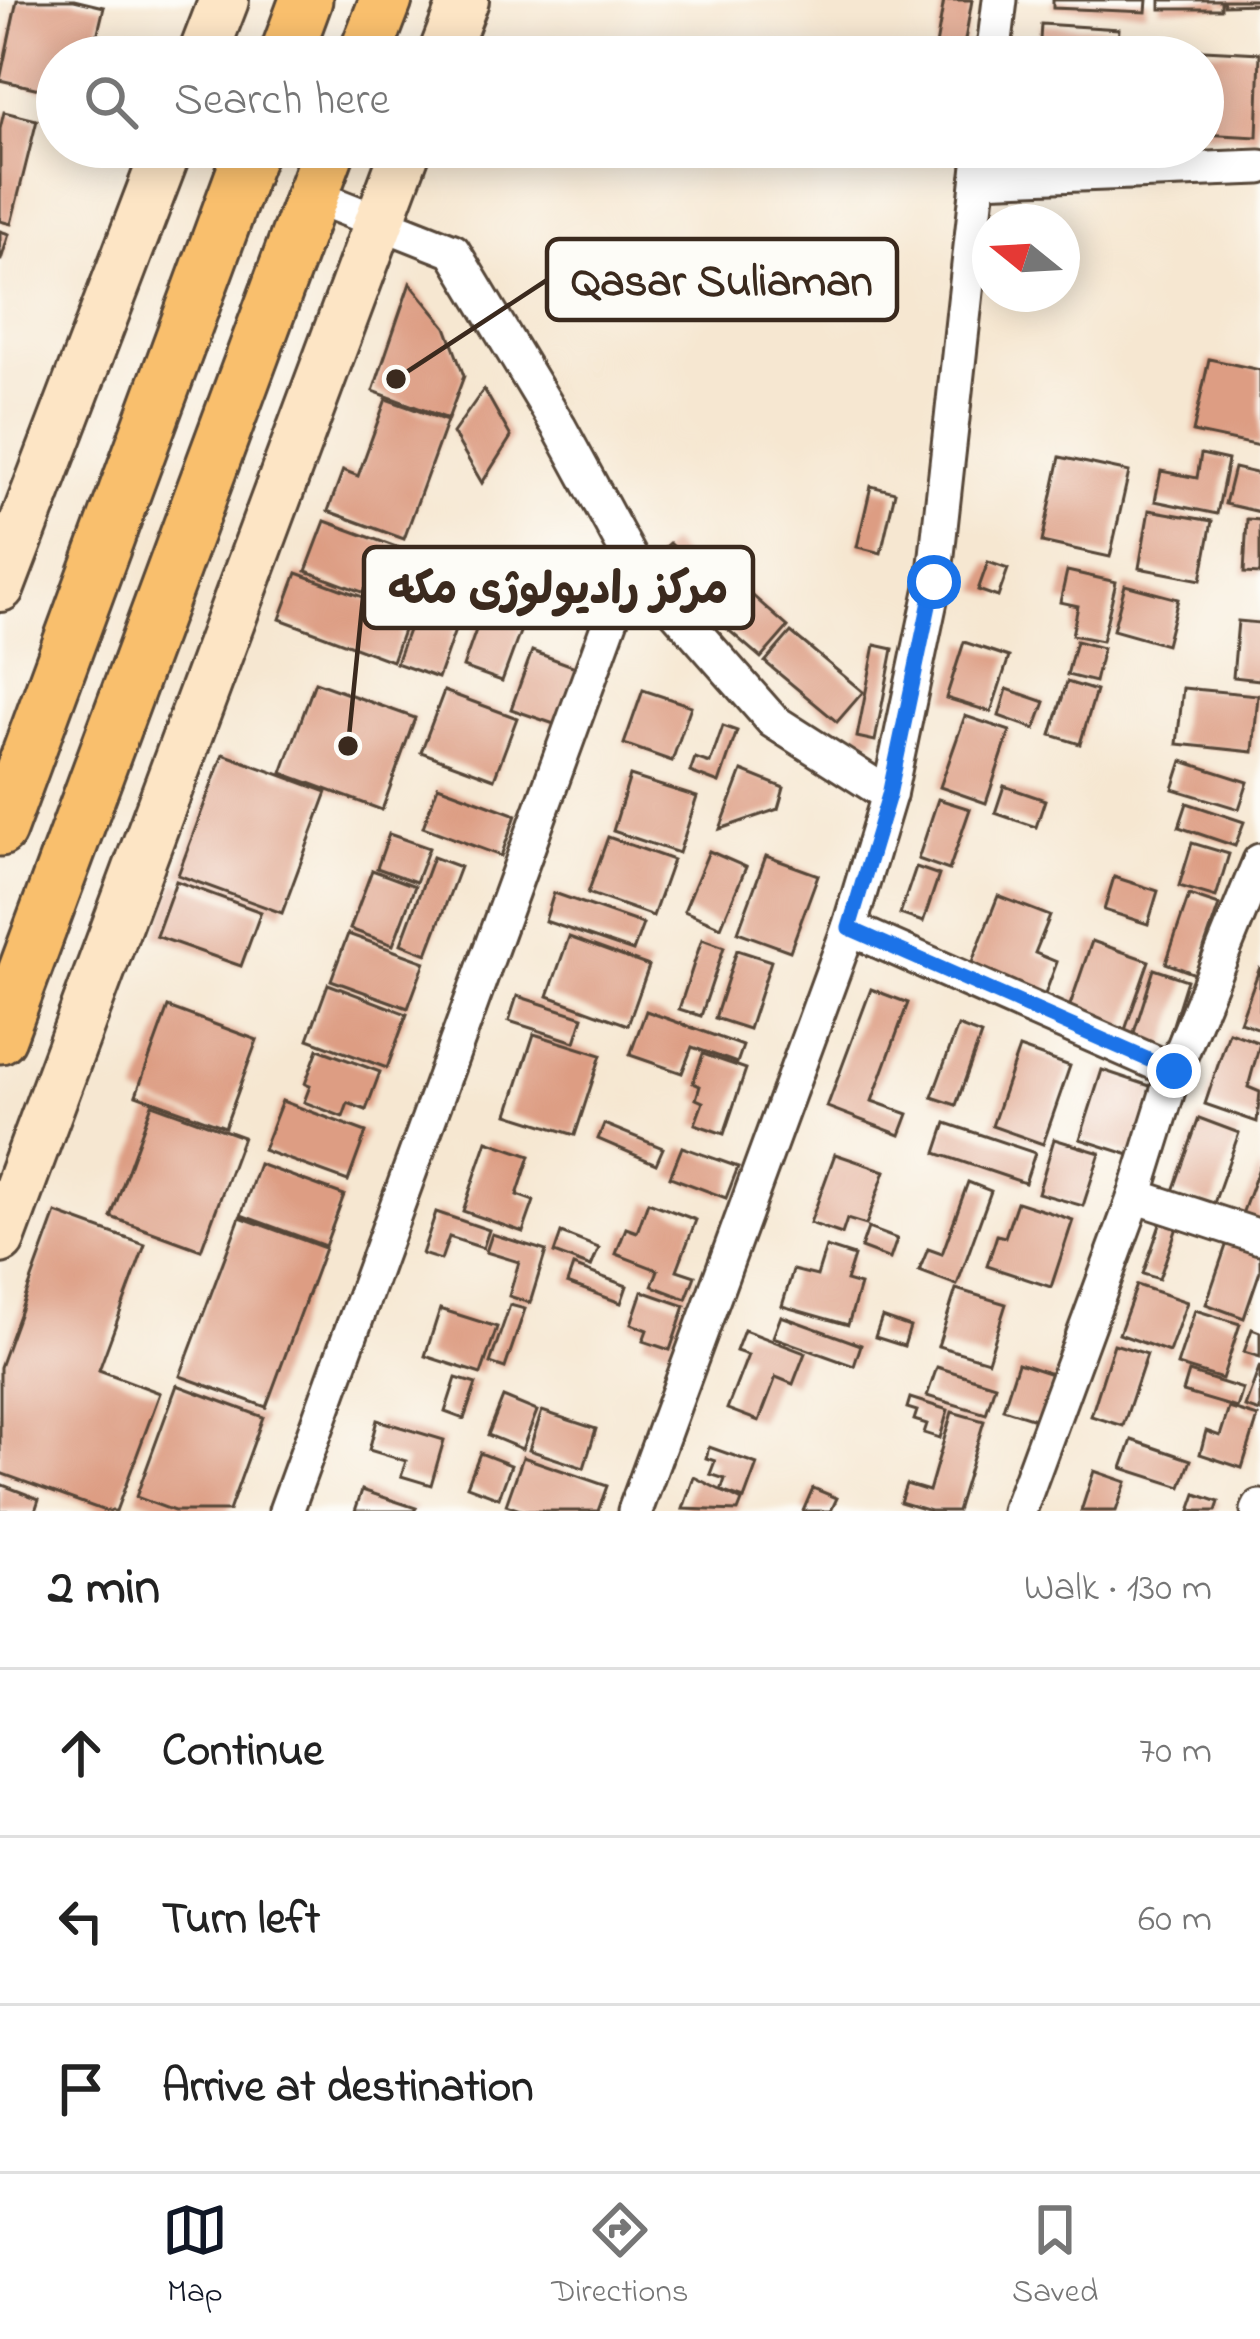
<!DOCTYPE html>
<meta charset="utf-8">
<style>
:root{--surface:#fff;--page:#f2f2f2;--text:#222;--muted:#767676;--line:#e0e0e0;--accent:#111827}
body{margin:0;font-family:"Indie Flower","Playpen Sans Arabic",sans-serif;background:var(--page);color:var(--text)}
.compass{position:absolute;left:972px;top:204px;width:108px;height:108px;border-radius:50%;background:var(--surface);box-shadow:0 6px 30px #0003;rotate:288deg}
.stop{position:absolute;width:36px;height:36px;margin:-27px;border:9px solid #1a73e8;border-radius:50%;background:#fff}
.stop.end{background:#1a73e8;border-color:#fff;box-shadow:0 3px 12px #0008}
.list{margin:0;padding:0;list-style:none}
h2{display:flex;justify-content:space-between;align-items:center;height:156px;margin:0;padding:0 48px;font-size:51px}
h2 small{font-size:39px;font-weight:400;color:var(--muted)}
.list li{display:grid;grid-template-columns:78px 1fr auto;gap:36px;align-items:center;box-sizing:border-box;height:168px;padding:0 48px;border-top:3px solid var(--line)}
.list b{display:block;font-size:45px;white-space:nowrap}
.list em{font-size:39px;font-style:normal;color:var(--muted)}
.icon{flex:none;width:66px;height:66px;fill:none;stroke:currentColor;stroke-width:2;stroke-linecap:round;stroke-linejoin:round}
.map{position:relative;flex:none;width:1260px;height:1511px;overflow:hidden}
.search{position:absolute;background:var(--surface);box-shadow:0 6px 30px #0003;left:36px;right:36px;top:36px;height:132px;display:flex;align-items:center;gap:30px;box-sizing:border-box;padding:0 42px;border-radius:66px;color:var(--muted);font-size:45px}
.sheet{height:660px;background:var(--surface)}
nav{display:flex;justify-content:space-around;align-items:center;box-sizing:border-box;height:168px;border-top:3px solid var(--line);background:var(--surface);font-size:33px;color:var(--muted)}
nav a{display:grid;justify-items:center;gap:6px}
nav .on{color:var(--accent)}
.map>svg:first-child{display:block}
</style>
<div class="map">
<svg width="1260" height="1511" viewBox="0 0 1260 1511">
<rect width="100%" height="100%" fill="#fdfcf7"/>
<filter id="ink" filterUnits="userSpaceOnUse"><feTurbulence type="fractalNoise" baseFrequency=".00833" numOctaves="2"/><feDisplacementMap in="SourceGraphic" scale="24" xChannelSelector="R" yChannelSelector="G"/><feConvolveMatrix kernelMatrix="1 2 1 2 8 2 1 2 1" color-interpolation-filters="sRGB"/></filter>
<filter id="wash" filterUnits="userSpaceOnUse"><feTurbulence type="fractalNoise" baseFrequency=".004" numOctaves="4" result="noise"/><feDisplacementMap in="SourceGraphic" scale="48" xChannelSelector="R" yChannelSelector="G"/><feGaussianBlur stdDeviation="2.7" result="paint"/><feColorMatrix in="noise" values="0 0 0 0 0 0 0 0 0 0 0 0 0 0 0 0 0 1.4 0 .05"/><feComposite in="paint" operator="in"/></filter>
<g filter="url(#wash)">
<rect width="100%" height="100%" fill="#f6e7d1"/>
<g id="blocks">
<!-- building -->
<g fill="#dd9d83">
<path d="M17,0H74L104,7L92,57H57V93L0,80Z"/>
<path d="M944,0H972L962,57H934Z"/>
<path d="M1053,0H1147L1146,12L1053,8Z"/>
<rect x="1160" y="0" width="61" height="9"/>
<path d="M1223,0H1260V4L1224,5Z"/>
<path d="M1041,24L1119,29L1117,57H1039Z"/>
<path d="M1185,49L1260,53L1257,137L1203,134V57H1185Z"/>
<path d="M4,112L37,120L11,224L0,221V129Z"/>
<path d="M0,231L9,234L1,260H0Z"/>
<path d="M410,283L446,327L464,376L448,419L373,391Z"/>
<path d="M1209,359L1260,370V446L1193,432Z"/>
<path d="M484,389L511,437L482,483L453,433Z"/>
<path d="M386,399L447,421L404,539L328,511L343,470L358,476Z"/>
<path d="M1201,454L1228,460L1217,514L1155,501L1161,471L1197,478Z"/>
<path d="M1060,457L1129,472L1110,557L1042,542Z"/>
<path d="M1234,468L1260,474V512L1225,504Z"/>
<path d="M871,486L895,492L881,553L857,547Z"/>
<path d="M1149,510L1212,521L1201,580L1139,568Z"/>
<path d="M1247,519L1260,520V574L1244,573Z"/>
<path d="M325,521L429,559L410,610L306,571Z"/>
<path d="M670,543L716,589L702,604L655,557Z"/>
<path d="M433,562L474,577L438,678L396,663Z"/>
<path d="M988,562L1008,569L998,597L978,590Z"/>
<path d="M1067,571L1116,582L1102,641L1072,635L1078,606L1060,602Z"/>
<path d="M297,573L409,614L392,661L280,619Z"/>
<path d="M1125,585L1178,599L1166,645L1113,630Z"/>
<path d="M744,588L788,627L761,658L717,620Z"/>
<path d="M483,610L523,624L502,681L463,667Z"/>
<path d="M1238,621L1260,623V680L1233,677Z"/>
<path d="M791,632L863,692L837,722L765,662Z"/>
<path d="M1076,641L1103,648L1095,682L1067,675Z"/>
<path d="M964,642L1009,657L991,712L946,698Z"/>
<path d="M875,645L893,649L875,741L857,737Z"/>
<path d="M532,651L578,668L557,725L511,709Z"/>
<path d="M315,682L415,718L382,810L282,773Z"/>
<path d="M1067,682L1096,691L1080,744L1051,735Z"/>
<path d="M1183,688L1258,695L1253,752L1177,744Z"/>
<path d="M1007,689L1045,702L1035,729L999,716Z"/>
<path d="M643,690L691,706L672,761L624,744Z"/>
<path d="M444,691L517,718L494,779L421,752Z"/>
<path d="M965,716L1010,731L986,803L940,787Z"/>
<path d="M723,726L737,731L719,783L690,772L695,758L710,763Z"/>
<path d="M223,754L327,792L282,913L178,875Z"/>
<path d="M1182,761L1248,782L1239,809L1173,789Z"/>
<path d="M742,771L784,788L778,809L720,829Z"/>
<path d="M630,776L697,797L679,853L613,831Z"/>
<path d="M438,786L516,815L501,856L423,827Z"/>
<path d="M1004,786L1045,800L1036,827L995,813Z"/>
<path d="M938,799L970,809L949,870L918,859Z"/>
<path d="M1187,803L1244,822L1235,846L1179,827Z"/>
<path d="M389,834L429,848L416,882L377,868Z"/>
<path d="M608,837L673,860L653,916L588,893Z"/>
<path d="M1192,843L1229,854L1216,897L1179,886Z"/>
<path d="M709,851L746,867L721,927L684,911Z"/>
<path d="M766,856L818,875L790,951L738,932Z"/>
<path d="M433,857L460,867L427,954L401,944Z"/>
<path d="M916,867L939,875L923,922L900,914Z"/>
<path d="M372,870L415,886L393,945L350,929Z"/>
<path d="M1114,877L1158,891L1148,924L1104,910Z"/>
<path d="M176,881L261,912L241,966L156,936Z"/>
<path d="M554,893L643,924L633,951L545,921Z"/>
<path d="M1189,895L1219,905L1195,974L1166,963Z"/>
<path d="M998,896L1050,916L1035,953L1057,962L1044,997L970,967Z"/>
<path d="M348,934L425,962L408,1008L331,980Z"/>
<path d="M569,937L649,966L628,1025L548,996Z"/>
<path d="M702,939L724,947L701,1016L679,1009Z"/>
<path d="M1092,941L1149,961L1125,1030L1068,1011Z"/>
<path d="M737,950L771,961L749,1029L715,1018Z"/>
<path d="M1260,967V1029L1240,1022Z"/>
<path d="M1154,969L1187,980L1164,1053L1131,1042Z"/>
<path d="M328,984L407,1014L387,1068L308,1039Z"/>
<path d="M871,989L908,1003L872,1101L908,1114L900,1135L827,1107Z"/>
<path d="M517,996L583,1017L575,1042L509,1021Z"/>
<path d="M168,1007L257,1040L225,1127L136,1095Z"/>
<path d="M646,1011L743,1046L737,1063L692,1047L682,1073L630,1055Z"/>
<path d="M958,1026L981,1035L956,1105L932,1097Z"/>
<path d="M1229,1032L1260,1043L1248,1087L1260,1092L1257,1122L1205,1104Z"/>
<path d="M534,1034L601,1055L575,1135L508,1114Z"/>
<path d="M1019,1048L1070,1066L1043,1144L992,1126Z"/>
<path d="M318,1049L380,1072L366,1110L348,1103L343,1117L304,1102L310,1086L305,1084Z"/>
<path d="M703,1054L746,1069L724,1134L695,1124L703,1102L696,1099L700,1086L693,1083Z"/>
<path d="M1102,1070L1156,1088L1133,1156L1080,1139Z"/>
<path d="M282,1101L366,1132L348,1181L263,1150Z"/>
<path d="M152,1104L243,1137L201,1250L111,1217Z"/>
<path d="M1199,1118L1239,1133L1213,1206L1173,1191Z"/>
<path d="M946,1123L1035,1153L1025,1183L936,1153Z"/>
<path d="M604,1124L663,1148L656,1164L598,1139Z"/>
<path d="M1054,1139L1100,1153L1083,1206L1038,1193Z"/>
<path d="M487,1141L530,1156L517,1195L534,1201L523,1232L463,1211Z"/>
<path d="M682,1147L738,1167L726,1198L670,1177Z"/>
<path d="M835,1154L885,1171L866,1225L847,1219L842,1234L810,1223Z"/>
<path d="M259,1164L344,1195L325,1246L241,1215Z"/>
<path d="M1260,1165V1233L1238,1225Z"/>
<path d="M968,1182L991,1191L957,1285L919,1271L928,1249L942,1254Z"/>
<path d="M648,1202L696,1220L677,1270L695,1276L686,1299L652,1286L658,1270L616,1254L626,1228L637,1232Z"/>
<path d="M1017,1202L1073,1220L1051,1287L987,1266L997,1235L1005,1237Z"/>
<path d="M436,1212L489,1230L483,1248L449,1237L441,1260L422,1254Z"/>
<path d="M56,1213L145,1245L99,1370L160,1393L116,1511H105L0,1473V1367Z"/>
<path d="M1164,1213L1180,1219L1159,1279L1143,1274Z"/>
<path d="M240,1217L325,1248L266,1407L180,1376Z"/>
<path d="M868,1228L897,1239L890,1259L861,1248Z"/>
<path d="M561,1233L599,1248L591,1267L554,1253Z"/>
<path d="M492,1234L546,1251L530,1303L509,1296L519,1262L486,1252Z"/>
<path d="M1230,1234L1260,1244V1271L1244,1318L1206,1304Z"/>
<path d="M826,1247L854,1256L846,1281L860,1285L848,1325L782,1306L793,1270L817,1276Z"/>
<path d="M573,1266L627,1286L621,1303L567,1283Z"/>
<path d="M1137,1285L1187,1302L1169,1352L1119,1334Z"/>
<path d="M956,1289L1006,1304L988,1361L938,1346Z"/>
<path d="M642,1291L685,1306L670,1350L643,1341L647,1330L631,1324Z"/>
<path d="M510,1305L525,1309L505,1368L490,1363Z"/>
<path d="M440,1309L497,1327L481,1374L425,1356Z"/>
<path d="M1195,1310L1240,1324L1222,1379L1177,1365Z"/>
<path d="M781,1316L861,1345L854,1366L773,1337Z"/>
<path d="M882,1317L910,1327L904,1346L875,1337Z"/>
<path d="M1252,1329L1260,1332V1357L1244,1352Z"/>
<path d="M744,1330L805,1353L793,1384L776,1377L759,1421L727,1409L748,1355L736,1351Z"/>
<path d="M1114,1344L1147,1354L1123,1426L1091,1416Z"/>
<path d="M1018,1363L1055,1375L1041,1421L1003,1409Z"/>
<path d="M1260,1365V1412L1245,1407Z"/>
<path d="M937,1367L995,1385L986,1414L927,1396Z"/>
<path d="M1189,1372L1243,1389L1237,1408L1183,1392Z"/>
<path d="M456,1378L476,1384L464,1419L445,1412Z"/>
<path d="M177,1385L263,1417L229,1511H174L136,1497Z"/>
<path d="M503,1397L537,1411L522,1449L488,1435Z"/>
<path d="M910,1398L948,1410L940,1438L924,1433L927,1424L914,1420L917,1411L907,1408Z"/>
<path d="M1229,1408L1258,1417L1242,1468L1200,1454L1206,1431L1220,1436Z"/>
<path d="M542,1411L596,1429L584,1468L529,1450Z"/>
<path d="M952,1412L984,1421L957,1511H930L900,1502L906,1484L929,1491Z"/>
<path d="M377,1420L444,1440L431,1485L401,1476L406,1461L369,1450Z"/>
<path d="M1132,1440L1191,1460L1181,1487L1122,1468Z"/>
<path d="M709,1447L757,1464L744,1499L721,1491L725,1479L710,1474L715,1461L706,1458Z"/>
<path d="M480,1453L511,1465L499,1498L467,1486Z"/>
<path d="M523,1457L607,1486L598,1511H523L506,1505Z"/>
<path d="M1094,1471L1126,1482L1116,1511H1081Z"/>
<path d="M694,1477L742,1501L738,1511L683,1509Z"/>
<path d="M0,1484L39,1499L35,1511H0Z"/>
<path d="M813,1488L837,1498L831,1511H803Z"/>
<path d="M362,1490L416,1508L414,1511H355Z"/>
<path d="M1196,1494L1219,1502L1216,1511H1190Z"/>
</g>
</g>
</g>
<g filter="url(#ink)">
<use href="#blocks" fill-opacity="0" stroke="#574639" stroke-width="3"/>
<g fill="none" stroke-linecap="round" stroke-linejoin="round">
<defs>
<g id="street">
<path d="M993,57L1000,0"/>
<path d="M979,178L1260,167"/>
<path d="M311,195L453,251L559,427L632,561L773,721L889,795"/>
<path d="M849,928L1174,1071"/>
<path d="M1135,1196L1260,1237"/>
<path d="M286,1511L632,561"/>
<path d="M635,1511L849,928L889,795L934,582L982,147"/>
<path d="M1019,1511L1135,1196L1174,1071L1260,861"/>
<path d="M1258,1511L1260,1507"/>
</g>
<g id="secondary">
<path d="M202,57L224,0"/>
<path d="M442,57L464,0"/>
<path d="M0,587L168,147"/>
<path d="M0,1239L407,147"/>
</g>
<g id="primary">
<path d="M285,57L306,0"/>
<path d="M364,57L386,0"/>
<path d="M0,830L252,147"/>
<path d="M0,1037L330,147"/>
</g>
</defs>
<!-- street casing -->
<use href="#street" stroke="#574639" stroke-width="39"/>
<!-- secondary casing -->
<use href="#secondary" stroke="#574639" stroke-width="54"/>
<!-- primary casing -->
<use href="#primary" stroke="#574639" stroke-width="57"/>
<!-- street -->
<use href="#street" stroke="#fff" stroke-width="33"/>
<!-- secondary -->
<use href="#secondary" stroke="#fde5c5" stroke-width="48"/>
<!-- primary -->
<use href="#primary" stroke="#f9bf6d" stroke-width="51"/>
</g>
</g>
<g fill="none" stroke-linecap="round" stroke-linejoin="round" filter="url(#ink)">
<!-- route -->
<path stroke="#1a73e8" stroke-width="15" d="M934,582L889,795L849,928L1174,1071"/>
</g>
<!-- callouts -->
<path fill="none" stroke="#3b2a1e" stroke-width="4.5" d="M396 379L547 280M348 746L364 587"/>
<g fill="#3b2a1e" stroke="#fdfcf7" stroke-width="4.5">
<circle cx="396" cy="379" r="12"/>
<circle cx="348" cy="746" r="12"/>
</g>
<g fill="#fdfcf7" stroke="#3b2a1e" stroke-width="4.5">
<rect x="547" y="239" width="350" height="81" rx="12"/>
<rect x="364" y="547" width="389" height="81" rx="12"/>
</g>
<g font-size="45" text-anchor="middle" font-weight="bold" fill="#3b2a1e">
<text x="722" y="295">Qasar Suliaman</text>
<text x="558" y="603">مرکز رادیولوژی مکه</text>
</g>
</svg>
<svg class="compass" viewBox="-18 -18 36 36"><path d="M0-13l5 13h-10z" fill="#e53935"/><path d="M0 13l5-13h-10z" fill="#767676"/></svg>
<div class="stop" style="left:934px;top:582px"></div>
<div class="stop end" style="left:1174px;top:1071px"></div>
<div class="search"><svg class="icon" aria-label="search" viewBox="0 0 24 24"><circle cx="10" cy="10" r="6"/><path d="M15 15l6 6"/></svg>Search here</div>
</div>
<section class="sheet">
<h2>2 min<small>Walk · 130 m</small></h2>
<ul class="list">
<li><svg class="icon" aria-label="ahead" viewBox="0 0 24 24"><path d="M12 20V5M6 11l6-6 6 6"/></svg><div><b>Continue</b></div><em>70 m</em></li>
<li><svg class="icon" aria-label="left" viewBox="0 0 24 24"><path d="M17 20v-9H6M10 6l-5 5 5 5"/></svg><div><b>Turn left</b></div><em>60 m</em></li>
<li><svg class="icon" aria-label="arrive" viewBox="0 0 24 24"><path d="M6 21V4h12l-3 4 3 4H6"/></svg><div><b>Arrive at destination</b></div></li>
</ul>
</section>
<nav>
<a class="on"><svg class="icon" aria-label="map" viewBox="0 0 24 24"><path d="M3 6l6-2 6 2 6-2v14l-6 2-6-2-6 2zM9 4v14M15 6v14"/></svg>Map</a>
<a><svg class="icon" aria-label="directions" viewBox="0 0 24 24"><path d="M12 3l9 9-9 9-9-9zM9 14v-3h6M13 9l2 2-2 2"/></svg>Directions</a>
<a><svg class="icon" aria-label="saved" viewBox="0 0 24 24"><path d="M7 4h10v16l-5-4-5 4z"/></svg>Saved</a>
</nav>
